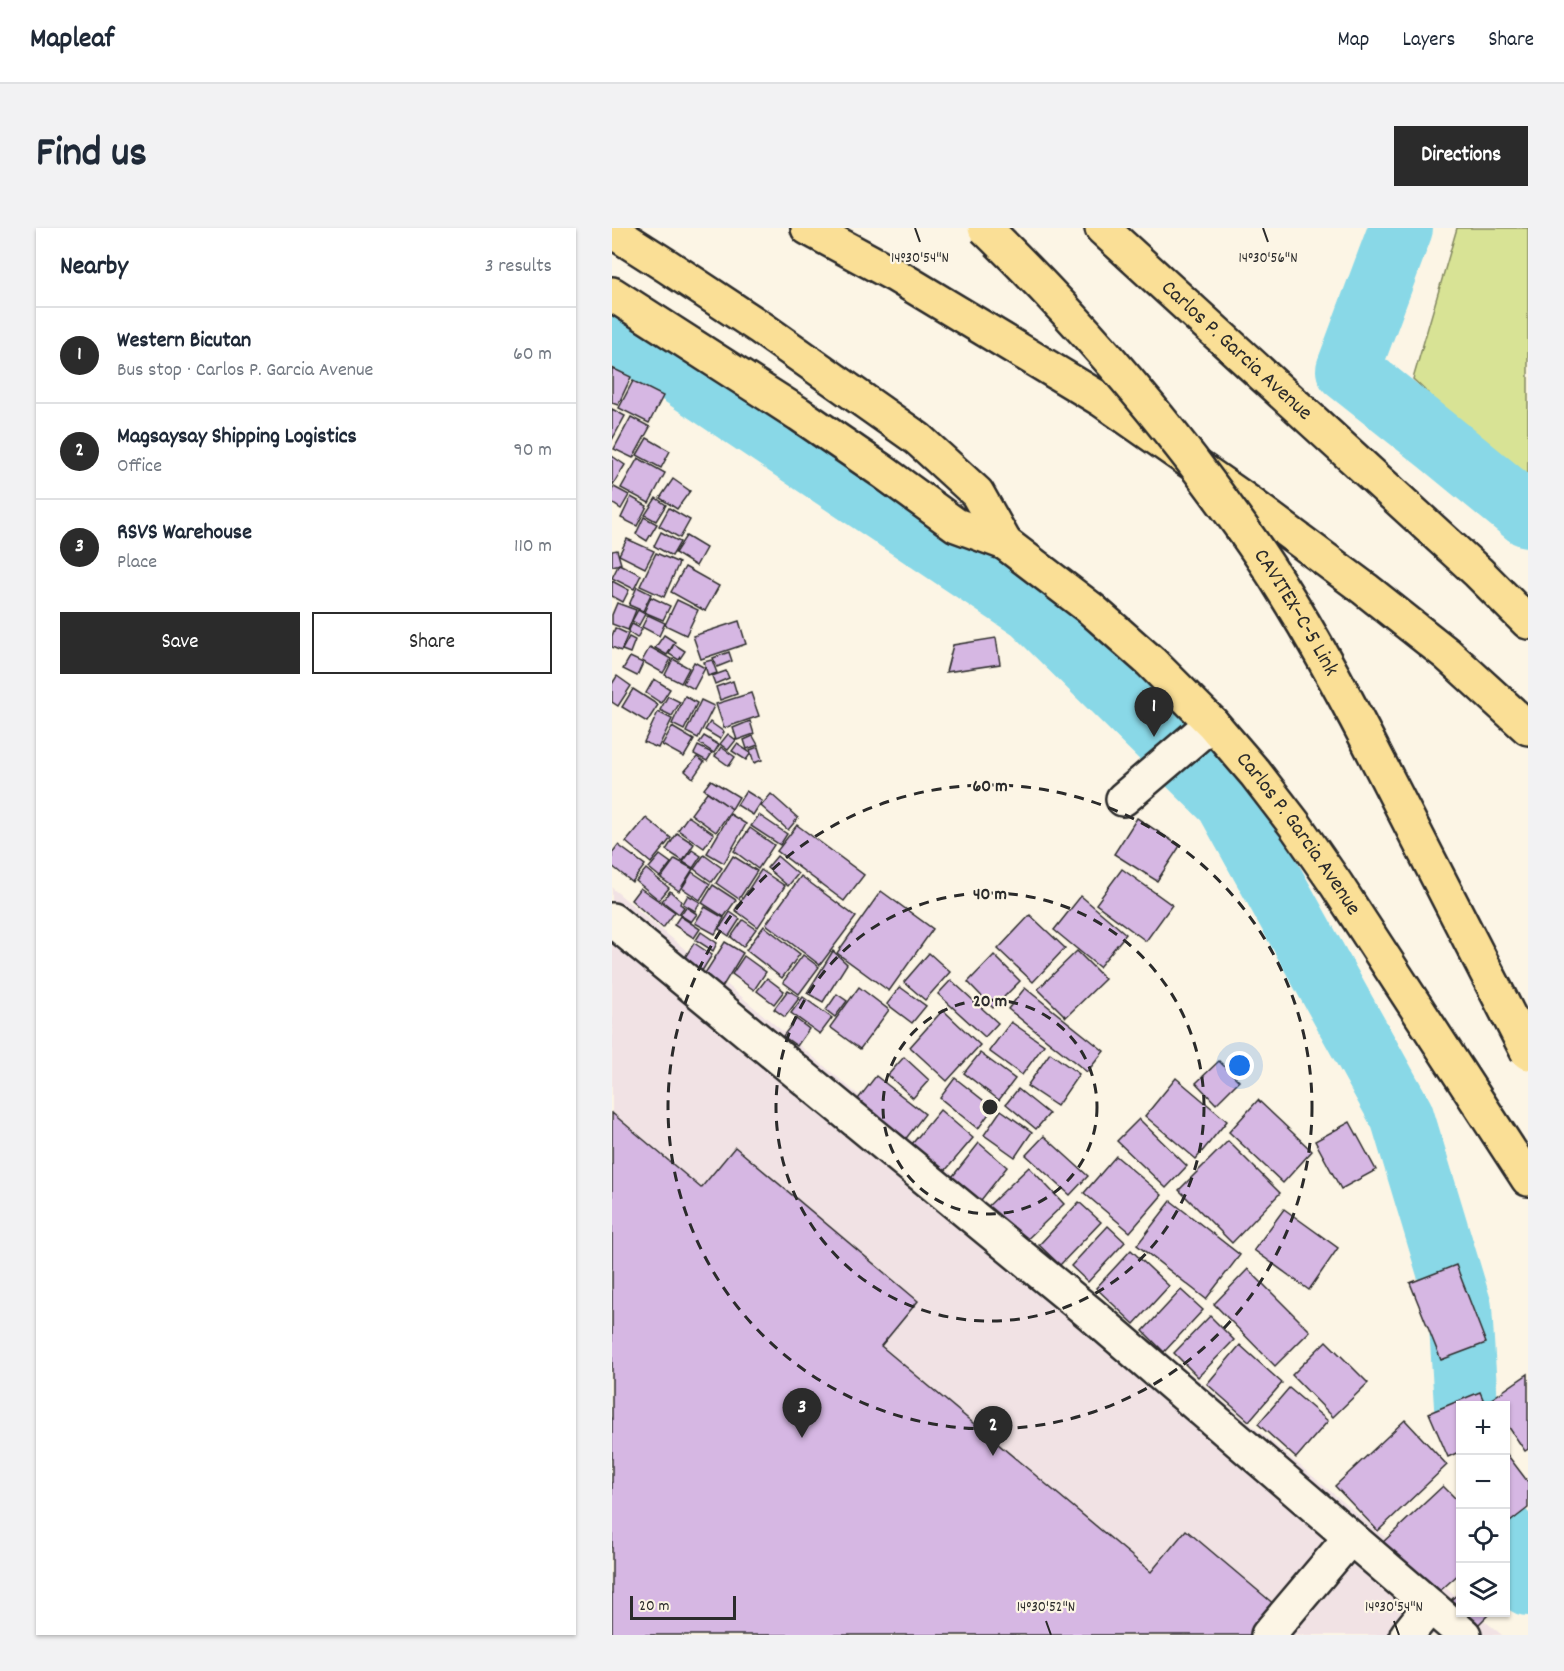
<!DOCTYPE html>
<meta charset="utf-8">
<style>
:root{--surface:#fff;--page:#f2f2f3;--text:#1f2937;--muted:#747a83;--line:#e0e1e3;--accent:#2b2b2b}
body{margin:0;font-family:Dekko,sans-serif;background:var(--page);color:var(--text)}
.controls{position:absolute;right:18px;bottom:18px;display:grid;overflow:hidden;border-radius:0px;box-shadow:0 2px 4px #0004}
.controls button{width:54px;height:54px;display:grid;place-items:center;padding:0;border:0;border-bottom:2px solid var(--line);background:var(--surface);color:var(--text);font:30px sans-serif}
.scale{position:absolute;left:18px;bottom:15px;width:106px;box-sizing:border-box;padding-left:6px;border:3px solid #2b2b2b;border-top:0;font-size:16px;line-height:21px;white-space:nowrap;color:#2b2b2b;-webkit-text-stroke:4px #fcf5e5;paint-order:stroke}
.you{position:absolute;left:628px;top:838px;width:21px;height:21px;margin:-15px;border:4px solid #fff;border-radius:50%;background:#1a73e8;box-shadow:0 0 0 9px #1a73e833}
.badge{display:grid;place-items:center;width:39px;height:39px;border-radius:50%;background:var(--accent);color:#fff;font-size:20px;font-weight:700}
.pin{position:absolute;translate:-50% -50px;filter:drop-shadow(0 2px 3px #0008)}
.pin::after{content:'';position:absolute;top:32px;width:21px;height:18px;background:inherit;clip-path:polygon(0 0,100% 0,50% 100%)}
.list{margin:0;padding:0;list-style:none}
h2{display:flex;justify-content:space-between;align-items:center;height:78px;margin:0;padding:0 24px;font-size:26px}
h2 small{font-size:20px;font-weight:400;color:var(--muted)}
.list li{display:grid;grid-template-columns:39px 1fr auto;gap:18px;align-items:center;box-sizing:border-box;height:96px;padding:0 24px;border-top:2px solid var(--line)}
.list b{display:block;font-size:22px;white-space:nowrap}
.list p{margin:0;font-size:20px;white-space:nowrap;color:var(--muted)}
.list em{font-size:20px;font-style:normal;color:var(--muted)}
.actions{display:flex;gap:12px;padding:18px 24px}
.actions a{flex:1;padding:14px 0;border:2px solid var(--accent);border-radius:0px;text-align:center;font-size:21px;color:var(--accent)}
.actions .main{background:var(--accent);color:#fff}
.icon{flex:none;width:33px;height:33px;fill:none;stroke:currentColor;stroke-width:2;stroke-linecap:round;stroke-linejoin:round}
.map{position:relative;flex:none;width:916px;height:1407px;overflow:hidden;border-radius:0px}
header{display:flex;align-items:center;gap:36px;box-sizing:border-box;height:84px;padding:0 30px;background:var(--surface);border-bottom:2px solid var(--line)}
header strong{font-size:28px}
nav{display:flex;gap:33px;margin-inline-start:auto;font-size:21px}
.intro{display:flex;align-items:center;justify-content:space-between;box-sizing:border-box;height:144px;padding:0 36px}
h1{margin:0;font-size:42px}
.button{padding:15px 27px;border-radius:0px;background:var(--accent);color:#fff;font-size:21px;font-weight:700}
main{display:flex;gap:36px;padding:0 36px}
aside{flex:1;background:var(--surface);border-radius:0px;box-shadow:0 2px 4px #0004}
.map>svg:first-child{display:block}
</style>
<header>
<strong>Mapleaf</strong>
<nav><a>Map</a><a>Layers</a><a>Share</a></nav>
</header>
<div class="intro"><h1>Find us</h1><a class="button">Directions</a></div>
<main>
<aside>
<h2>Nearby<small>3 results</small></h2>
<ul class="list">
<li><span class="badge">1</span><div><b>Western Bicutan</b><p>Bus stop · Carlos P. Garcia Avenue</p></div><em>60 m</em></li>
<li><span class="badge">2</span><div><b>Magsaysay Shipping Logistics</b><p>Office</p></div><em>90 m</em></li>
<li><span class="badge">3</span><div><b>RSVS Warehouse</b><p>Place</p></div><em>110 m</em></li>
</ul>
<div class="actions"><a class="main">Save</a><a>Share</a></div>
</aside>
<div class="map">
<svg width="916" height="1407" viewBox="0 0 916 1407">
<rect width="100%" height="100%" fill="#fcf5e5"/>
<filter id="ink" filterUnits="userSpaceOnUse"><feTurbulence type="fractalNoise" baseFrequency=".0167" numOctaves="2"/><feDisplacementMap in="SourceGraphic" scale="12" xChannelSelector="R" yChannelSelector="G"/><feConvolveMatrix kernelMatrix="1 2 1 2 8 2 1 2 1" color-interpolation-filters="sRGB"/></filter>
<g filter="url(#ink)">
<!-- built -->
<path fill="#f1e2e4" d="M0,660L848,1372L849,1384L863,1385L890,1407H0Z"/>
<!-- green -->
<path fill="#d8e395" stroke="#828760" stroke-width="1.5" d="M845,0H916V260L801,151Z"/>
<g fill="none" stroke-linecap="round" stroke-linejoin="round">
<!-- river -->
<g stroke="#89d8e7" stroke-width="64">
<path d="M789,0L736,142L827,214L916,287"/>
<path d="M0,100L421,382L615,573L790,888L848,1080L854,1178"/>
<path d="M894,1307L916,1356"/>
</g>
</g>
<!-- building -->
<g fill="#d6b7e3" stroke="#2b2b2b" stroke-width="1.5">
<path d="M0,140L19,149L6,177L0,175Z"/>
<path d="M21,153L51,168L37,195L7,180Z"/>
<path d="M0,181L13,188L0,212Z"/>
<path d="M19,189L38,199L21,230L2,221Z"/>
<path d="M35,210L58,223L49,240L25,227Z"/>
<path d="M0,228L13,237L0,258Z"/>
<path d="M26,230L53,245L37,275L9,260Z"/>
<path d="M61,251L78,263L65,281L48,270Z"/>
<path d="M2,259L17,267L9,281L0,275V262Z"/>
<path d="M19,269L35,278L25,298L9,290Z"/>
<path d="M44,270L54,277L44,293L33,287Z"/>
<path d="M57,280L78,292L68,310L47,298Z"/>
<path d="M32,289L45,296L35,313L24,306Z"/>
<path d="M49,304L68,314L60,328L42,318Z"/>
<path d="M74,308L94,320L84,338L63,325Z"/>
<path d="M15,311L42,323L33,340L7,327Z"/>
<path d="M5,322L9,336L0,338V323Z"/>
<path d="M44,325L67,335L52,369L28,358Z"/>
<path d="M7,336L29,347L22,361L0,350Z"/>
<path d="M73,339L107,358L93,383L59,364Z"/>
<path d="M0,353L17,362L11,374L0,368Z"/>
<path d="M25,359L39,366L31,383L17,377Z"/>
<path d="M39,369L58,378L51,392L32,384Z"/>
<path d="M65,372L86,382L74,407L53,397Z"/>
<path d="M5,375L24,382L16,402L0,396V387Z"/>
<path d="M26,382L33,386L27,397L20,393Z"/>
<path d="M36,387L53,395L47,408L30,399Z"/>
<path d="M127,393L134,416L89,431L81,408Z"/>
<path d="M20,396L30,401L25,410L16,404Z"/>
<path d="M3,400L16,406L9,423L0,419V408Z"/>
<path d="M52,407L63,414L55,427L43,420Z"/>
<path d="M17,409L23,412L18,425L10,422Z"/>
<path d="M384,410L388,436L334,444L341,417Z"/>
<path d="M62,416L73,423L67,432L57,426Z"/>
<path d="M38,419L59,431L51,445L30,433Z"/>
<path d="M117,424L120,433L105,439L101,430Z"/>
<path d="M18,429L31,435L25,448L11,441Z"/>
<path d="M61,431L77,440L69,455L53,447Z"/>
<path d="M100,432L105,445L96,448L92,434Z"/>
<path d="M82,434L93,440L82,461L71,455Z"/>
<path d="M114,443L117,450L103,456L100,448Z"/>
<path d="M5,448L19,458L6,478L0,474V456Z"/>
<path d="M42,451L58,461L49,475L34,465Z"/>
<path d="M121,453L125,466L108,472L104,459Z"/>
<path d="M21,461L46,477L35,494L10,479Z"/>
<path d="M139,465L147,488L112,500L104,476Z"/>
<path d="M56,468L68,474L60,488L48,482Z"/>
<path d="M73,468L85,475L72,502L60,496Z"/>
<path d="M89,472L102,478L86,510L74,504Z"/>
<path d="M46,484L60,491L46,520L32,514Z"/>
<path d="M138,493L142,506L125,512L121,500Z"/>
<path d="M98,494L112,504L108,511L93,502Z"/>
<path d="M60,499L82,512L72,529L50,517Z"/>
<path d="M116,506L124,512L116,522L108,516Z"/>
<path d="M92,508L107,517L102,525L87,515Z"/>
<path d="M141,508L146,517L135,521L132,512Z"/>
<path d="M125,516L139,525L134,532L120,523Z"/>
<path d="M86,518L100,525L95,533L82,526Z"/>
<path d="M109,519L123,529L117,538L103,528Z"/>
<path d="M146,519L150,532L142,535L138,522Z"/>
<path d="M85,529L92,534L81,550L73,543Z"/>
<path d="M99,552L127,569L120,581L92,561Z"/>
<path d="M134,563L150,573L141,587L125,577Z"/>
<path d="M95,564L120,581L104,604L79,586Z"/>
<path d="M159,566L186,590L176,602L149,578Z"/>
<path d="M118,586L134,596L112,635L95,625Z"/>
<path d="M147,587L175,606L168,617L139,598Z"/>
<path d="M76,588L102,606L92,620L66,602Z"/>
<path d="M34,590L59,610L39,635L14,614Z"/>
<path d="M525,590L568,618L545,653L502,626Z"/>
<path d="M185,597L252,647L232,673L165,623Z"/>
<path d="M138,600L162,617L146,641L122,623Z"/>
<path d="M65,605L82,616L71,633L54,622Z"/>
<path d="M6,617L33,637L20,654L0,638V625Z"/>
<path d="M80,622L89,628L81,640L71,634Z"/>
<path d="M48,627L59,635L48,649L37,640Z"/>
<path d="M92,627L110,640L100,654L82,641Z"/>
<path d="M121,628L145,643L127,671L104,655Z"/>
<path d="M165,628L186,646L176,658L155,640Z"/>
<path d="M63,631L81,641L67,663L49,650Z"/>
<path d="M34,641L57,660L47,672L24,653Z"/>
<path d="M510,641L560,677L534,713L484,676Z"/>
<path d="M149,642L173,658L146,699L123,682Z"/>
<path d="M80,644L98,656L88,672L70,660Z"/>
<path d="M189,648L244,689L208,737L154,696Z"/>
<path d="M101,657L124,672L112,689L90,675Z"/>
<path d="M28,660L63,684L51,700L19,672Z"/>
<path d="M58,663L69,673L68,676L72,679L67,686L50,673Z"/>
<path d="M269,663L321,701L277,763L225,725Z"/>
<path d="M76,667L88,674L83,683L71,676Z"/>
<path d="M469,668L514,706L487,739L442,702Z"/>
<path d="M74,679L85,686L79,694L68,687Z"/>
<path d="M93,679L112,690L103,706L83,695Z"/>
<path d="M118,684L128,691L117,708L107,701Z"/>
<path d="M418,687L453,720L421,754L386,721Z"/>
<path d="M68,688L88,701L82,710L62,697Z"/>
<path d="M131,692L144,701L131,719L119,709Z"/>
<path d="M152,698L188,726L170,750L134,722Z"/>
<path d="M89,704L105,715L101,723L84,712Z"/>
<path d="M113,714L131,725L109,761L90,750Z"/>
<path d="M82,715L100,727L88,746L70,734Z"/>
<path d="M221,723L235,736L211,774L195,765Z"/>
<path d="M465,723L493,751L454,789L426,761Z"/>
<path d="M317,725L338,744L313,772L292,754Z"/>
<path d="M191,727L207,739L187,766L171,754Z"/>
<path d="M382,727L408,753L381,780L356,754Z"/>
<path d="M132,728L154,744L142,762L120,746Z"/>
<path d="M155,750L172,763L162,776L145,763Z"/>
<path d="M339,752L386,795L373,809L326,766Z"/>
<path d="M247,759L277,782L248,821L218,799Z"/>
<path d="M288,759L314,778L300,795L275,776Z"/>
<path d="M413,760L492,823L475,844L396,781Z"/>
<path d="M176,762L188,769L173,789L162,781Z"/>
<path d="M225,766L235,773L223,789L214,782Z"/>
<path d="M191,769L220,790L208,806L179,785Z"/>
<path d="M331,782L368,817L335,853L298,819Z"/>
<path d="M184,791L197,801L185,818L171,808Z"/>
<path d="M399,794L432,817L410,847L377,823Z"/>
<path d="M368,825L403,851L387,872L352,845Z"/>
<path d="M438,825L467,846L445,878L415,858Z"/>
<path d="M292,829L317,852L301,870L276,847Z"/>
<path d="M607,833L627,853L604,876L584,855Z"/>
<path d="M264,848L313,886L292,913L243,875Z"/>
<path d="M343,850L381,880L366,901L328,870Z"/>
<path d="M564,850L615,893L584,931L533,888Z"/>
<path d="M406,861L437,886L424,901L394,876Z"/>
<path d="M646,872L700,923L671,955L617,904Z"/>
<path d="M328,882L361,910L333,943L300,916Z"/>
<path d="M389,882L420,904L403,929L372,907Z"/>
<path d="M0,885L89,960L123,919L306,1073L269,1118L539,1344L574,1302L663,1377L638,1407H0Z"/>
<path d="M527,891L575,938L554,960L505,913Z"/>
<path d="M738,894L764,942L729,961L703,913Z"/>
<path d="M432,908L476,948L458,967L414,927Z"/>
<path d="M616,913L668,965L620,1015L567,962Z"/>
<path d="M367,915L395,939L366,976L337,953Z"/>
<path d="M504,928L550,967L518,1004L472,965Z"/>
<path d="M417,939L452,976L405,1021L370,984Z"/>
<path d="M559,973L628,1027L594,1071L525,1017Z"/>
<path d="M467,974L489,994L448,1037L427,1017Z"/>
<path d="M672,981L726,1020L697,1062L642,1022Z"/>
<path d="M496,998L513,1014L476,1054L459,1038Z"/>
<path d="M519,1022L557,1058L522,1096L484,1060Z"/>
<path d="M844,1037L874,1115L829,1132L798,1055Z"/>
<path d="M636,1041L698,1103L663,1138L602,1076Z"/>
<path d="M569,1062L591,1082L552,1124L531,1103Z"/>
<path d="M598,1088L622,1112L586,1149L562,1125Z"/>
<path d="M714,1113L756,1155L721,1189L680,1147Z"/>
<path d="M628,1117L670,1155L637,1193L595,1156Z"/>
<path d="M916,1146V1221L913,1223L894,1195V1178H881L878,1172Z"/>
<path d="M677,1160L716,1193L684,1230L646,1196Z"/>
<path d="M868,1164L874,1178H849V1223L836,1229L817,1185Z"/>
<path d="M793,1192L835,1237L766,1303L723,1258Z"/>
<path d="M894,1225L916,1254V1280L894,1297Z"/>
<path d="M831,1258L849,1276V1344L820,1370L769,1316Z"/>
<path d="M849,1363V1384L838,1373Z"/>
<path d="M849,1384H879L864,1399Z"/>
</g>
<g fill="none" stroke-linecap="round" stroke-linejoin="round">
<defs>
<g id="minor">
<path d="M511,571L600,495"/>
<path d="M0,692L479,1086L852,1407"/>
<path d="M656,1407L738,1310"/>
<path d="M795,1407L818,1378"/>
</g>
<g id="major">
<path id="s1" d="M490,0L866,344L916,394"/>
<path id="s2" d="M0,66L187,186L270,243L344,297L393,315L478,380L539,434L600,495L643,545L683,597L724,656L916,951"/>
</g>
<g id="highway">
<path d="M196,0L283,47L490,172L636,274L753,361L835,426L916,500"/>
<path d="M0,3L55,38L149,100L306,211L365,265L393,315"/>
</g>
</defs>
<!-- minor casing -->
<use href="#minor" stroke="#2b2b2b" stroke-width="38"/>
<!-- major casing -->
<use href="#major" stroke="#2b2b2b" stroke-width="38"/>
<!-- highway casing -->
<use href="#highway" stroke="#2b2b2b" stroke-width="38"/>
<!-- minor -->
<use href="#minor" stroke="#fcf5e5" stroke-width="33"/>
<!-- major -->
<use href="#major" stroke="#fadf96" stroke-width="33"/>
<!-- highway -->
<use href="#highway" stroke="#fadf96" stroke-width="33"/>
<defs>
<g id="highway-bridge">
<path id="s3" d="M373,0C447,72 516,149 579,231C612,275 645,319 673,365C703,413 730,463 756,513L916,825"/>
</g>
</defs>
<!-- highway-bridge casing -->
<use href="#highway-bridge" stroke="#2b2b2b" stroke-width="38" stroke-linecap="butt"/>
<!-- highway-bridge -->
<use href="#highway-bridge" stroke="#fadf96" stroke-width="33"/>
</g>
</g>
<!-- ticks -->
<path fill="none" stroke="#2b2b2b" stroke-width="2" d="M303,0L308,14M651,0L656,14M434,1393L439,1407M782,1393L787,1407"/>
<!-- distance rings -->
<g fill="none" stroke="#2b2b2b" stroke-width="3" stroke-dasharray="10 8">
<circle cx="378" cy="879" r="107"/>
<circle cx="378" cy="879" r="214"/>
<circle cx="378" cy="879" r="322"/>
</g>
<g text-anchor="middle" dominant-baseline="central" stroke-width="4.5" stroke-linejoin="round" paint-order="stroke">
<!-- street labels -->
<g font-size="22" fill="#2b2b2b" stroke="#fcf5e5">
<text stroke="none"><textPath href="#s1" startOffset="182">Carlos P. Garcia Avenue</textPath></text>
<text stroke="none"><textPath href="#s3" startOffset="496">CAVITEX–C-5 Link</textPath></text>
<text stroke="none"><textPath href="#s2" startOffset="882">Carlos P. Garcia Avenue</textPath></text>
</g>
</g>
<g font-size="15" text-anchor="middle" fill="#2b2b2b" stroke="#fcf5e5" stroke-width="4.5" stroke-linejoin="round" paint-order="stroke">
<text x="656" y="34">14°30'56"N</text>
<text x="308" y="34">14°30'54"N</text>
<text x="434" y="1383">14°30'52"N</text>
<text x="782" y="1383">14°30'54"N</text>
</g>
<circle cx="378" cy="879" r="9" fill="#2b2b2b" stroke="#fcf5e5" stroke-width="3"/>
<g font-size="18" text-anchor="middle" font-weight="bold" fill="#2b2b2b" stroke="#fcf5e5" stroke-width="4.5" stroke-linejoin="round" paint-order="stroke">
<text x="378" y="563">60 m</text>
<text x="378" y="671">40 m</text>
<text x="378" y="778">20 m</text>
</g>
</svg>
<div class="controls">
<button>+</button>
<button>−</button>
<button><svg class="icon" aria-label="locate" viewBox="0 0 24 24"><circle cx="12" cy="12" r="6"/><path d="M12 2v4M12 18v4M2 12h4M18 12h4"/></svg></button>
<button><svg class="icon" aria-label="layers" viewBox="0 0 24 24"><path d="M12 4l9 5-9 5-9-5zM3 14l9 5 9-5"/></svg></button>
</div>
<div class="scale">20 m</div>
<div class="you"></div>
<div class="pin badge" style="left:542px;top:509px">1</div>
<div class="pin badge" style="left:381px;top:1228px">2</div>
<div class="pin badge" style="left:190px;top:1210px">3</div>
</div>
</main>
